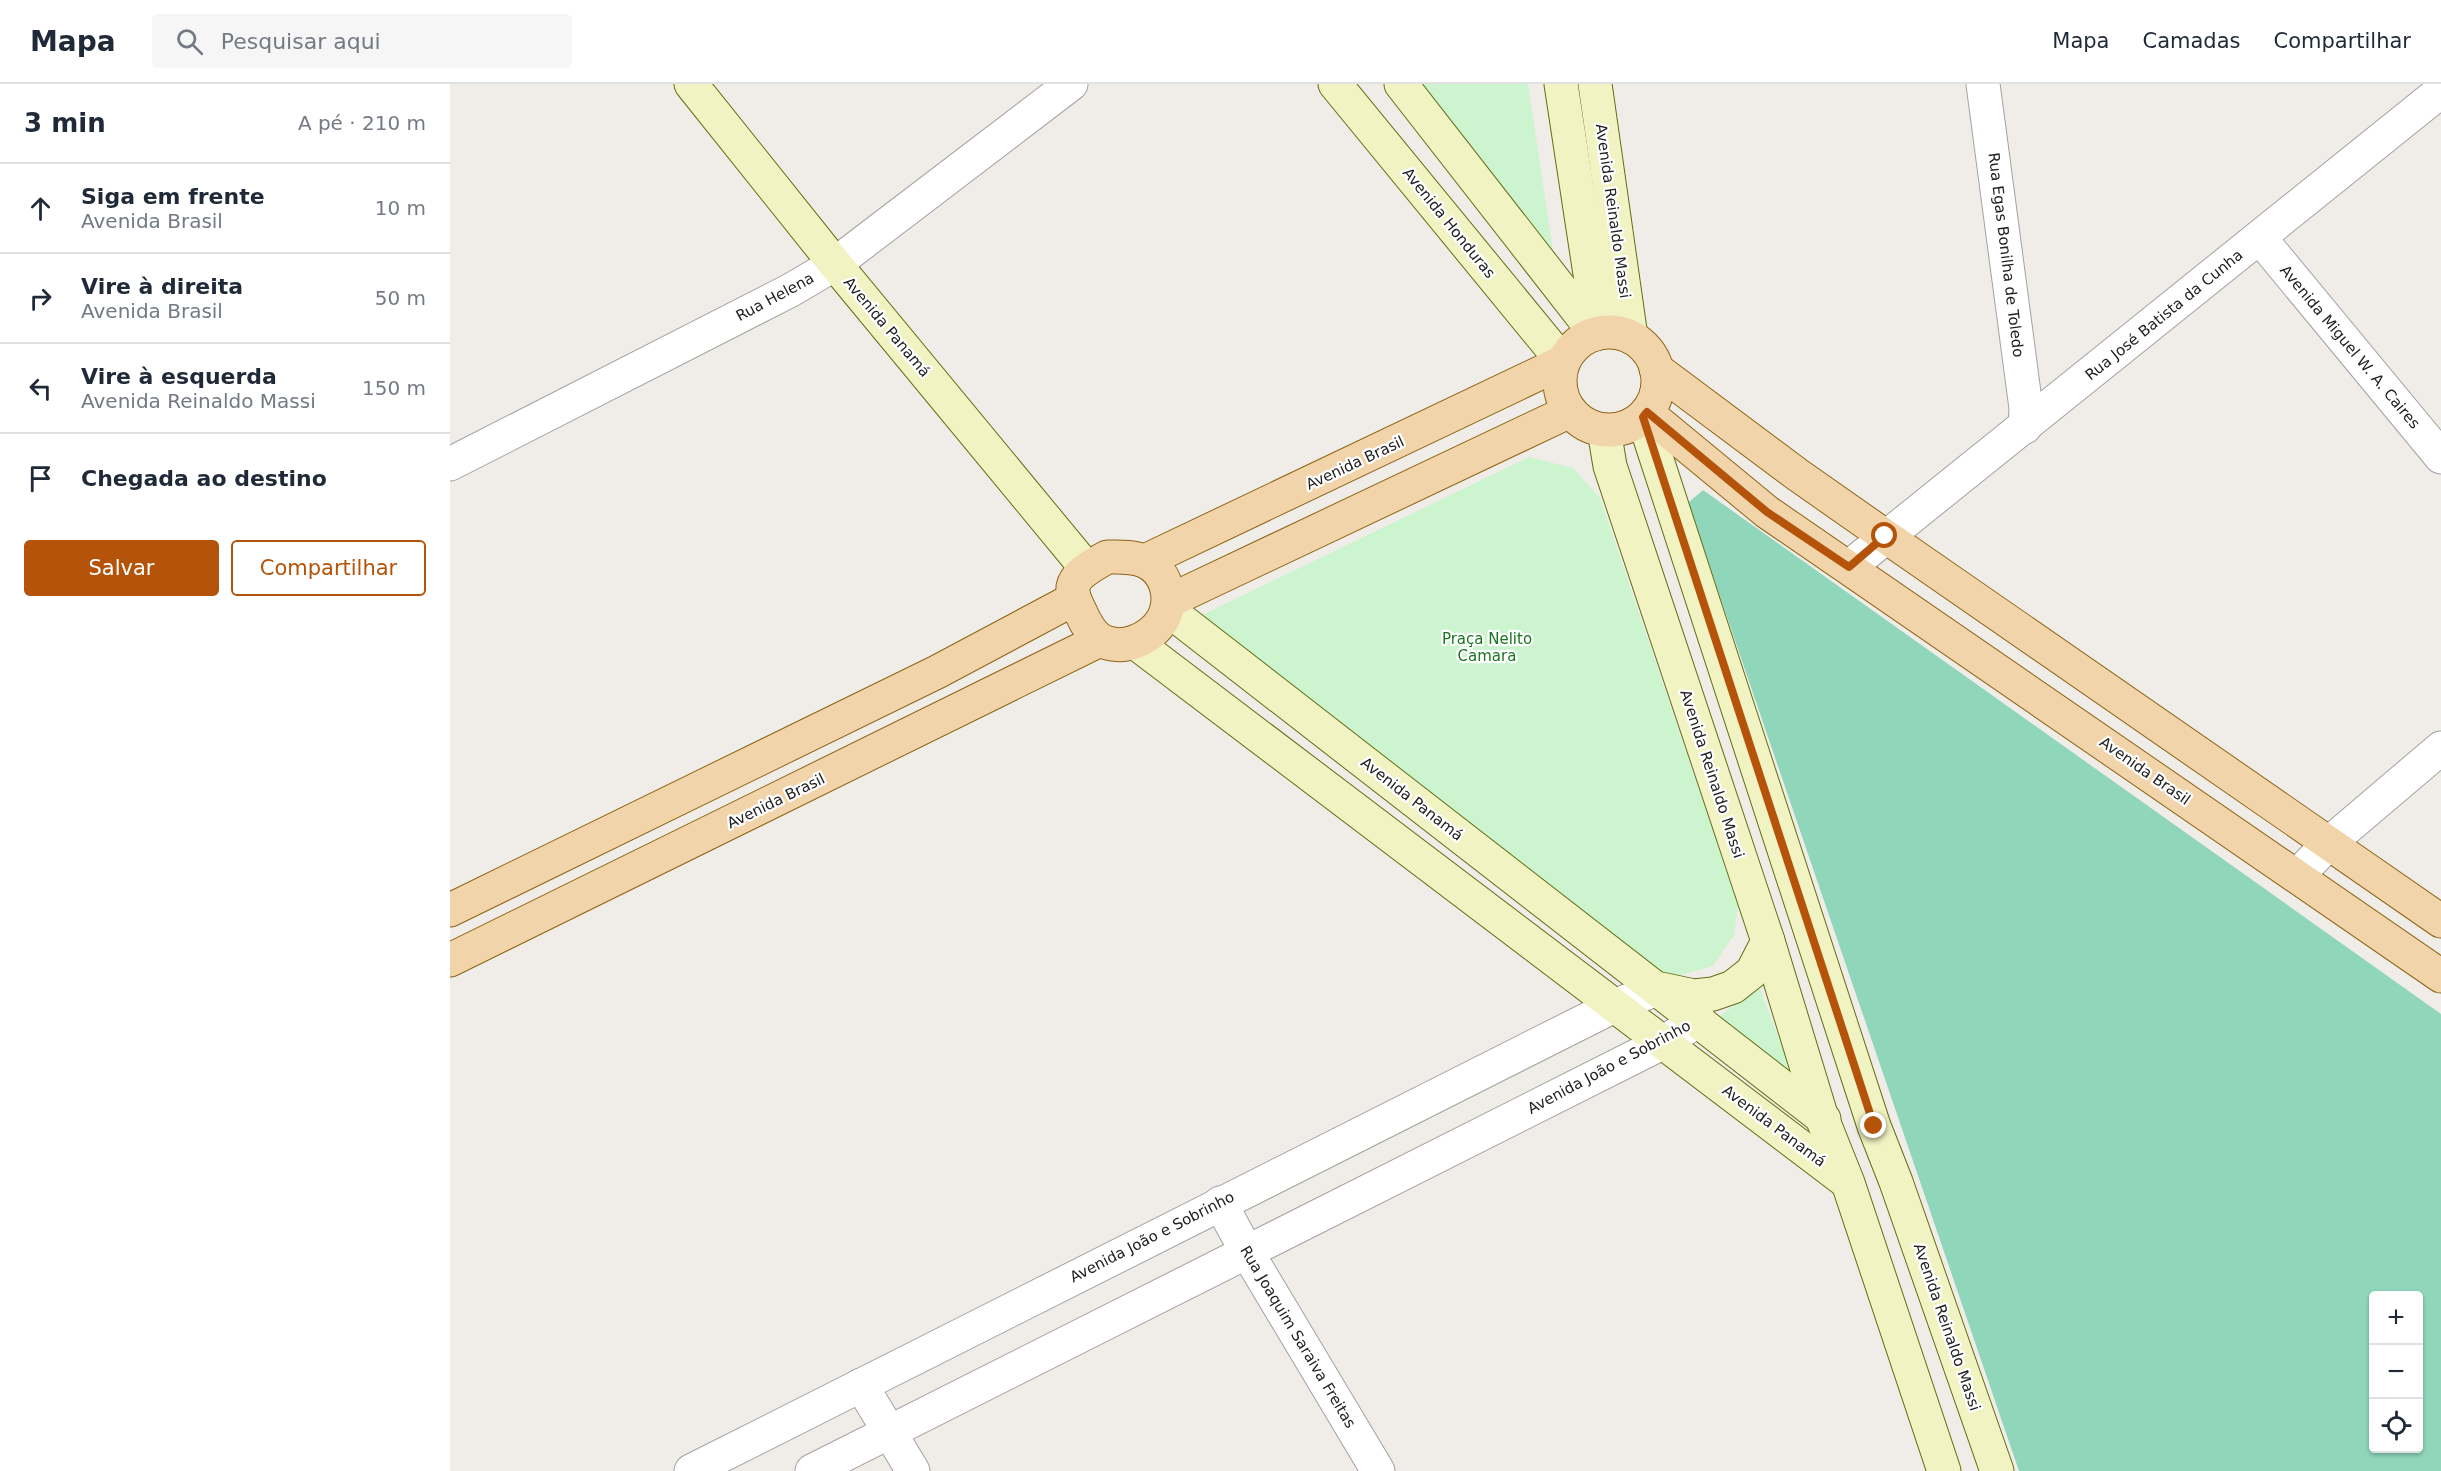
<!DOCTYPE html>
<html lang="pt">
<meta charset="utf-8">
<style>
:root{--surface:#fff;--page:#f6f6f7;--text:#1f2937;--muted:#747a83;--line:#e0e1e3;--accent:#b45309}
body{margin:0;font-family:"DejaVu Sans",sans-serif;background:var(--page);color:var(--text)}
.controls{position:absolute;right:18px;bottom:18px;display:grid;overflow:hidden;border-radius:6px;box-shadow:0 2px 4px #0004}
.controls button{width:54px;height:54px;display:grid;place-items:center;padding:0;border:0;border-bottom:2px solid var(--line);background:var(--surface);color:var(--text);font:30px sans-serif}
.stop{position:absolute;width:18px;height:18px;margin:-14px;border:4px solid #b45309;border-radius:50%;background:#fff}
.stop.end{background:#b45309;border-color:#fff;box-shadow:0 2px 6px #0008}
.list{margin:0;padding:0;list-style:none}
h2{display:flex;justify-content:space-between;align-items:center;height:78px;margin:0;padding:0 24px;font-size:26px}
h2 small{font-size:20px;font-weight:400;color:var(--muted)}
.list li{display:grid;grid-template-columns:39px 1fr auto;gap:18px;align-items:center;box-sizing:border-box;height:90px;padding:0 24px;border-top:2px solid var(--line)}
.list b{display:block;font-size:22px;white-space:nowrap}
.list p{margin:0;font-size:20px;white-space:nowrap;color:var(--muted)}
.list em{font-size:20px;font-style:normal;color:var(--muted)}
.actions{display:flex;gap:12px;padding:18px 24px}
.actions a{flex:1;padding:14px 0;border:2px solid var(--accent);border-radius:6px;text-align:center;font-size:21px;color:var(--accent)}
.actions .main{background:var(--accent);color:#fff}
.icon{flex:none;width:33px;height:33px;fill:none;stroke:currentColor;stroke-width:2;stroke-linecap:round;stroke-linejoin:round}
.map{position:relative;flex:none;width:1991px;height:1387px;overflow:hidden}
header{display:flex;align-items:center;gap:36px;box-sizing:border-box;height:84px;padding:0 30px;background:var(--surface);border-bottom:2px solid var(--line)}
header strong{font-size:28px}
nav{display:flex;gap:33px;margin-inline-start:auto;font-size:21px}
.search{width:420px;height:54px;background:var(--page);display:flex;align-items:center;gap:15px;box-sizing:border-box;padding:0 21px;border-radius:6px;color:var(--muted);font-size:22px}
main{display:flex}
aside{flex:1;background:var(--surface)}
.map>svg:first-child{display:block}
</style>
<header>
<strong>Mapa</strong>
<div class="search"><svg class="icon" aria-label="search" viewBox="0 0 24 24"><circle cx="10" cy="10" r="6"/><path d="M15 15l6 6"/></svg>Pesquisar aqui</div>
<nav><a>Mapa</a><a>Camadas</a><a>Compartilhar</a></nav>
</header>
<main>
<aside>
<h2>3 min<small>A pé · 210 m</small></h2>
<ul class="list">
<li><svg class="icon" aria-label="ahead" viewBox="0 0 24 24"><path d="M12 20V5M6 11l6-6 6 6"/></svg><div><b>Siga em frente</b><p>Avenida Brasil</p></div><em>10 m</em></li>
<li><svg class="icon" aria-label="right" viewBox="0 0 24 24"><path d="M7 20v-9h11M14 6l5 5-5 5"/></svg><div><b>Vire à direita</b><p>Avenida Brasil</p></div><em>50 m</em></li>
<li><svg class="icon" aria-label="left" viewBox="0 0 24 24"><path d="M17 20v-9H6M10 6l-5 5 5 5"/></svg><div><b>Vire à esquerda</b><p>Avenida Reinaldo Massi</p></div><em>150 m</em></li>
<li><svg class="icon" aria-label="arrive" viewBox="0 0 24 24"><path d="M6 21V4h12l-3 4 3 4H6"/></svg><div><b>Chegada ao destino</b></div></li>
</ul>
<div class="actions"><a class="main">Salvar</a><a>Compartilhar</a></div>
</aside>
<div class="map">
<svg width="1991" height="1387" viewBox="0 0 1991 1387">
<rect width="100%" height="100%" fill="#f0ede8"/>
<!-- park -->
<g fill="#cbf4cf">
<path d="M967,0H1078L1105,180Z"/>
<path d="M1079,373L1123,384L1150,414L1288,821L1284,851L1263,882L1220,894L1199,885L748,533Z"/>
<path d="M1309,902L1341,987L1338,993L1265,936Z"/>
</g>
<!-- pitch -->
<path fill="#8fd6bb" fill-rule="evenodd" d="M1253,406L1991,930V1387H1569L1238,419ZM1924,1212H1968V1364H1924Z"/>
<g fill="none" stroke-linecap="round" stroke-linejoin="round">
<defs>
<g id="street">
<path d="M1533,0L1576,324L1575,343"/>
<path d="M1810,154L1991,373"/>
<path d="M0,380L341,206L385,180L621,0"/>
<path d="M1399,483L1991,7"/>
<path d="M1847,792L1878,760L1991,664"/>
<path d="M770,1119L797,1168L928,1387"/>
<path d="M411,1301L463,1387"/>
<path d="M241,1387L1164,922L1207,905"/>
<path d="M362,1387L1214,958L1249,936"/>
</g>
<g id="secondary">
<path d="M241,0L385,180L637,485"/>
<path d="M885,0L1113,278"/>
<path d="M951,0L1146,250"/>
<path d="M1111,0L1149,249"/>
<path d="M1145,0L1181,253"/>
<path d="M1193,333L1424,1042L1446,1098L1547,1387"/>
<path d="M1154,346L1160,382L1318,857L1372,1034L1398,1099L1494,1387"/>
<path d="M717,525L1374,1035"/>
<path d="M686,559L1397,1098"/>
<path d="M1211,905L1244,912L1263,910L1283,903L1302,888L1318,857"/>
</g>
<g id="primary">
<circle cx="1159" cy="297" r="49"/>
<path d="M1206,285L1348,391L1435,452L1991,837"/>
<path d="M1197,329L1317,428L1991,892"/>
<path d="M657,473C669,473 682,472 694,477C716,486 724,514 713,535C701,555 671,569 649,555C641,549 635,538 631,529C627,521 622,512 623,503C626,488 646,480 657,473Z"/>
<path d="M695,477L1113,278"/>
<path d="M719,517L1120,327"/>
<path d="M0,826L487,588L624,515"/>
<path d="M0,876L650,556"/>
</g>
</defs>
<!-- street casing -->
<use href="#street" stroke="#a2a2a2" stroke-width="35"/>
<!-- secondary casing -->
<use href="#secondary" stroke="#636e12" stroke-width="35"/>
<!-- primary casing -->
<use href="#primary" stroke="#8c6411" stroke-width="35"/>
<!-- street -->
<use href="#street" stroke="#fff" stroke-width="33"/>
<!-- secondary -->
<use href="#secondary" stroke="#f1f3c3" stroke-width="33"/>
<!-- primary -->
<use href="#primary" stroke="#f2d4ab" stroke-width="33"/>
</g>
<g fill="none" stroke-linecap="round" stroke-linejoin="round">
<!-- route -->
<path stroke="#b45309" stroke-width="8" d="M1424,1042L1193,333L1197,328L1317,428L1399,483L1435,452"/>
</g>
<g text-anchor="middle" dominant-baseline="central" stroke-width="4.5" stroke-linejoin="round" paint-order="stroke">
<!-- street labels -->
<g font-size="15" fill="#212121" stroke="#fff">
<text transform="translate(1163 127) rotate(82)">Avenida Reinaldo Massi</text>
<text transform="translate(999 139) rotate(51)">Avenida Honduras</text>
<text transform="translate(1556 171) rotate(83)">Rua Egas Bonilha de Toledo</text>
<text transform="translate(325 213) rotate(-28)">Rua Helena</text>
<text transform="translate(1714 231) rotate(-39)">Rua José Batista da Cunha</text>
<text transform="translate(437 243) rotate(50)">Avenida Panamá</text>
<text transform="translate(1900 263) rotate(50)">Avenida Miguel W. A. Caires</text>
<text transform="translate(905 379) rotate(-25)">Avenida Brasil</text>
<text transform="translate(1695 687) rotate(35)">Avenida Brasil</text>
<text transform="translate(1262 690) rotate(72)">Avenida Reinaldo Massi</text>
<text transform="translate(962 715) rotate(38)">Avenida Panamá</text>
<text transform="translate(326 717) rotate(-26)">Avenida Brasil</text>
<text transform="translate(1159 983) rotate(-28)">Avenida João e Sobrinho</text>
<text transform="translate(1324 1042) rotate(37)">Avenida Panamá</text>
<text transform="translate(702 1153) rotate(-27)">Avenida João e Sobrinho</text>
<text transform="translate(1497 1243) rotate(71)">Avenida Reinaldo Massi</text>
<text transform="translate(848 1253) rotate(59)">Rua Joaquim Saraiva Freitas</text>
</g>
<!-- park labels -->
<g font-size="15" fill="#187520" stroke="#fff">
<text x="1037" y="555">Praça Nelito<tspan x="1037" dy="17">Camara</tspan></text>
</g>
</g>
</svg>
<div class="controls">
<button>+</button>
<button>−</button>
<button><svg class="icon" aria-label="locate" viewBox="0 0 24 24"><circle cx="12" cy="12" r="6"/><path d="M12 2v4M12 18v4M2 12h4M18 12h4"/></svg></button>
</div>
<div class="stop" style="left:1435px;top:452px"></div>
<div class="stop end" style="left:1424px;top:1042px"></div>
</div>
</main>
